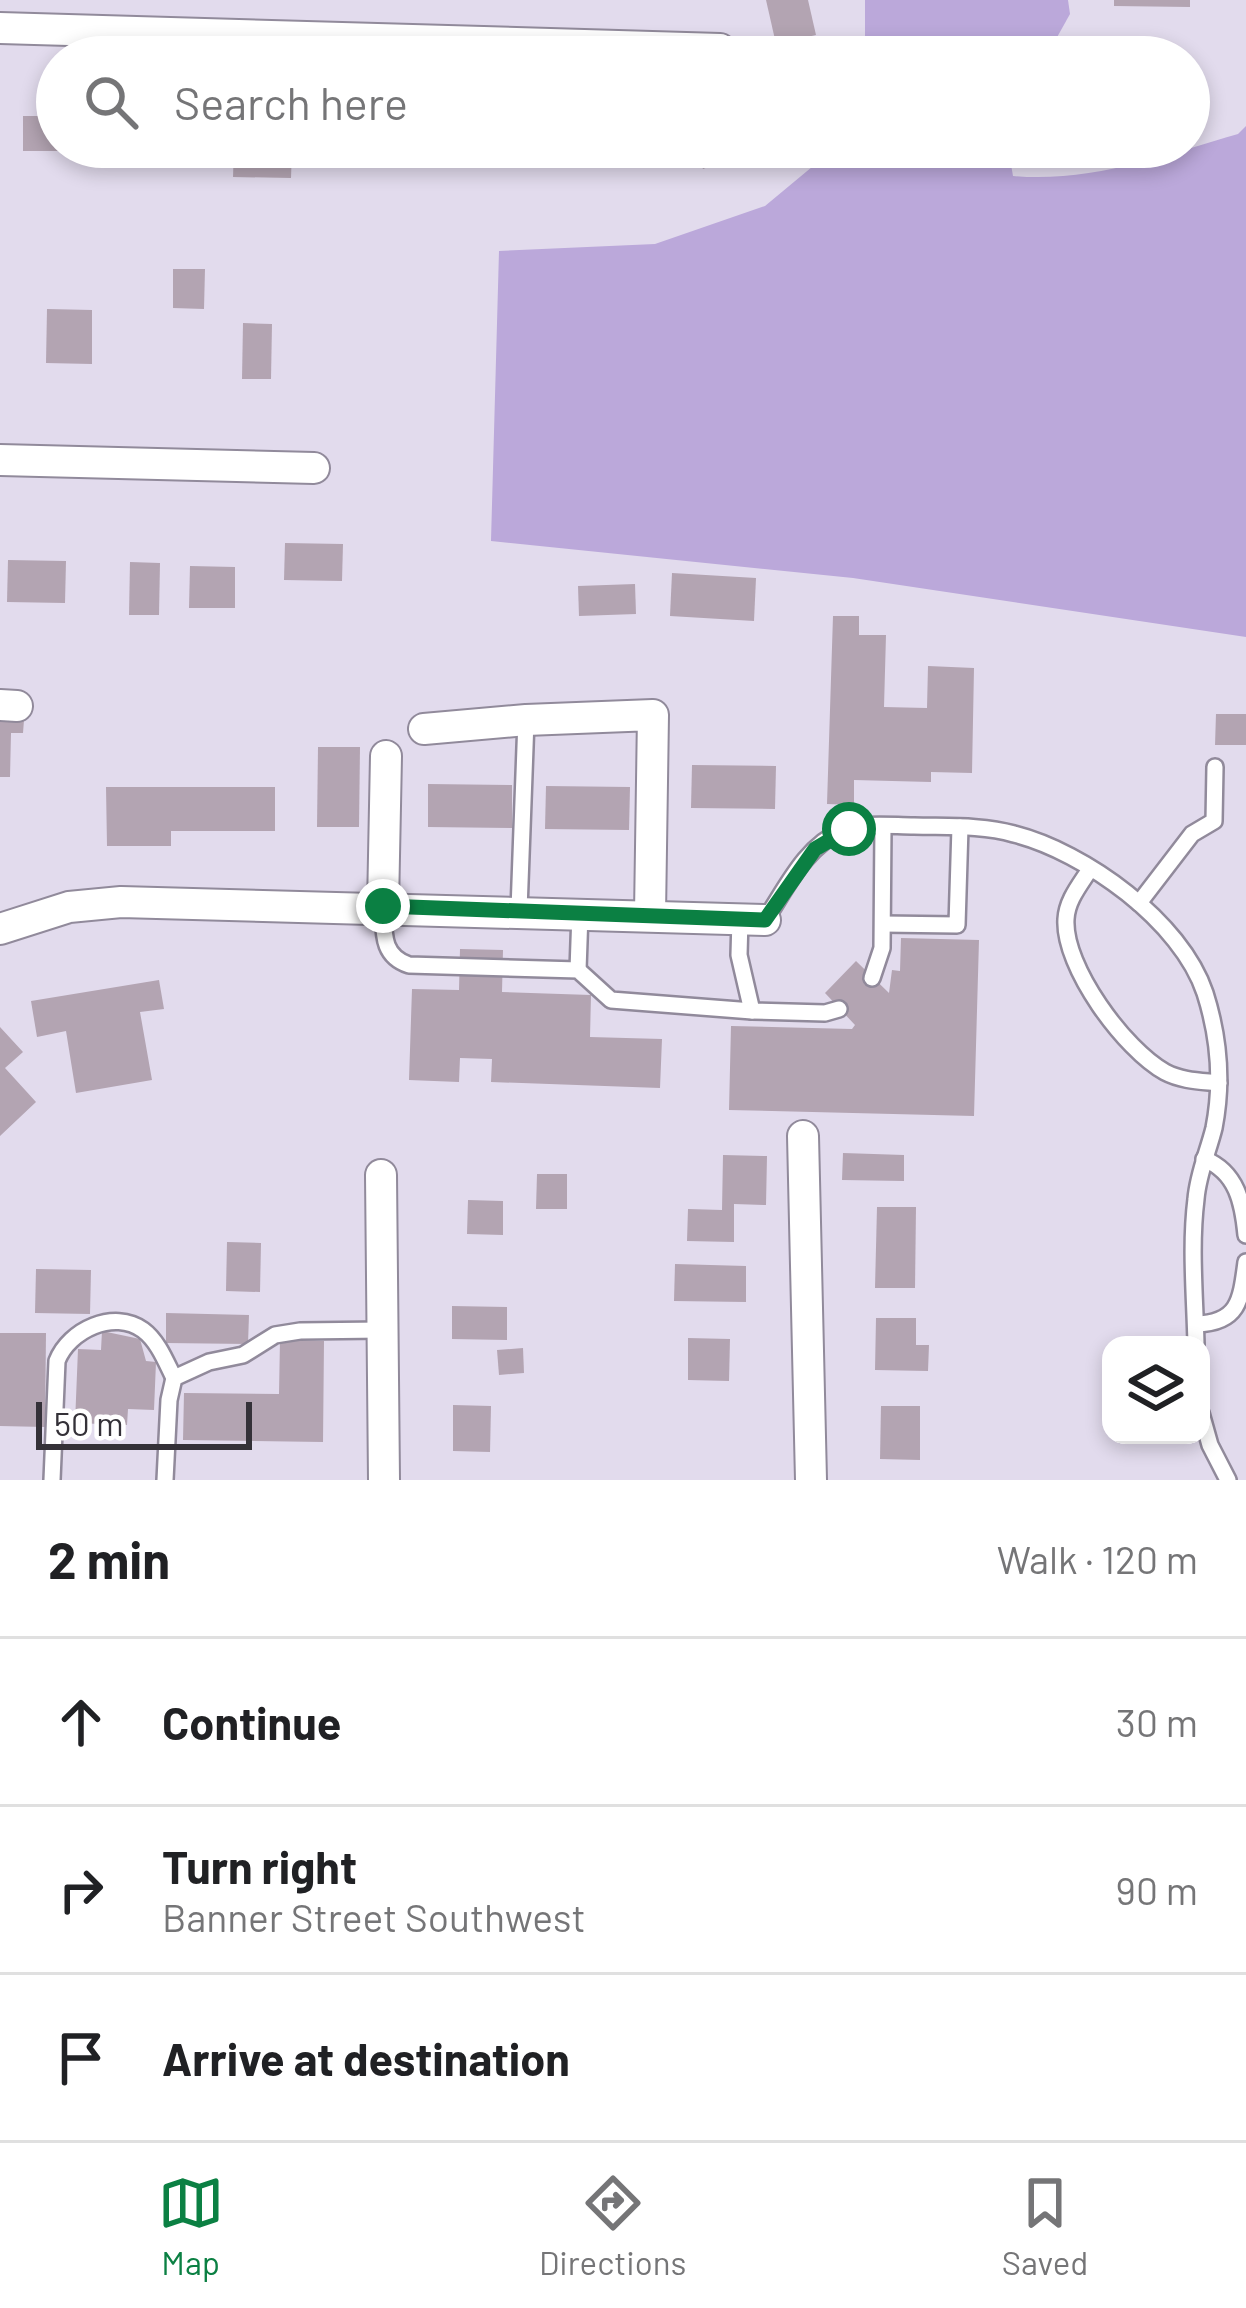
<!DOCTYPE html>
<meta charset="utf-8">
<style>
:root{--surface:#fff;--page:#f2f2f2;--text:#202124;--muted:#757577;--line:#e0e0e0;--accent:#0b8043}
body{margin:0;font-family:Barlow,sans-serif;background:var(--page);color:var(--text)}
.controls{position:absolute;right:36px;bottom:36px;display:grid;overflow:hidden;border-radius:24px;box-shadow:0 6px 18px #0003}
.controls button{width:108px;height:108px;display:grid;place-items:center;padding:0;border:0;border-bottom:3px solid var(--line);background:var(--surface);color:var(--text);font:60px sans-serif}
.scale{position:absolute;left:36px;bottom:30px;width:216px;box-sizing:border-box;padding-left:12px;border:6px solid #343138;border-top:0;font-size:33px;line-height:42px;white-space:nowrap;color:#343138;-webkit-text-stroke:9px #fff;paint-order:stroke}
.stop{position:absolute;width:36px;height:36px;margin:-27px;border:9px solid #0b8043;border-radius:50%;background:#fff}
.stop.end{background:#0b8043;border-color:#fff;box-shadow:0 3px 12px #0008}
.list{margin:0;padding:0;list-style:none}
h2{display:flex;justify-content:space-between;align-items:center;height:156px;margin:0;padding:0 48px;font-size:51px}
h2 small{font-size:39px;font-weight:400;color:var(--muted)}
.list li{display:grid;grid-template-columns:78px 1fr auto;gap:36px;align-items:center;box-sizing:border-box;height:168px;padding:0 48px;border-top:3px solid var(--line)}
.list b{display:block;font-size:45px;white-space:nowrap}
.list p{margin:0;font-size:39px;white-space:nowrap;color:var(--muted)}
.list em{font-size:39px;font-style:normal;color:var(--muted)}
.icon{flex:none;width:66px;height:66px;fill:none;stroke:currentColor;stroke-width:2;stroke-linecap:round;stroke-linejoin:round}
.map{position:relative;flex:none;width:1246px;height:1480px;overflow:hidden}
.search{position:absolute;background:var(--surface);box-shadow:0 6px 18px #0003;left:36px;right:36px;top:36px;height:132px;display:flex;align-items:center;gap:30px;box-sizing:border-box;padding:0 42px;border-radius:66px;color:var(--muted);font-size:45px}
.sheet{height:660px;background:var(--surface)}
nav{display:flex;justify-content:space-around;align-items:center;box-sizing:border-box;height:168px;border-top:3px solid var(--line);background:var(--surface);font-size:33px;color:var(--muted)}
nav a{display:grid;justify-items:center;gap:6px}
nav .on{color:var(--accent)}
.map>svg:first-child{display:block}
</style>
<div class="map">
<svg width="1246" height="1480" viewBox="0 0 1246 1480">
<rect width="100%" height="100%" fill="#e2dbed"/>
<!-- green -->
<g fill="#bba8da">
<path d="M865,0H1068L1070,14L1046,57H865Z"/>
<path d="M1246,126V637L853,578L491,541L499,251L655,244L765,206L836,147H1008L1013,176C1090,183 1165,155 1238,134Z"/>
</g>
<!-- building -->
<g fill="#b3a4b2">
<path d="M766,0H808L816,35L776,44Z"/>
<path d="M1114,0H1190V7L1114,6Z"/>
<path d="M23,116H57V147H63V151H23Z"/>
<path d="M163,147H215V161L163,160Z"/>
<path d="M234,147H292L291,178L233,177Z"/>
<path d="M311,147H355V161L311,160Z"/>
<path d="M383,147H425V166L383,165Z"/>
<path d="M457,147H498V165L457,164Z"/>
<path d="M524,147H577V162L523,161Z"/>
<path d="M596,147H648V163L596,162Z"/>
<path d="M694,147H757L703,169Z"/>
<path d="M173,269H205L204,309L173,308Z"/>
<path d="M47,309L92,310V364L46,363Z"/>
<path d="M243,323L272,324L271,379H242Z"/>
<path d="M285,543L343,544L342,581L284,580Z"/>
<path d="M8,560L66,561L65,603L7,602Z"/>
<path d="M130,562L160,563L159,615H129Z"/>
<path d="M190,566L235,567V608H189Z"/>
<path d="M672,573L756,578L754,621L670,616Z"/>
<path d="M635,584L636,614L579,616L578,586Z"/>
<path d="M833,616H859V635H886L884,707L927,708L928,666L974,668L972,773L931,772V782L854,780V805L827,804Z"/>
<path d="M1216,714H1246V745H1215Z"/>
<path d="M0,718L24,720L23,733H11L10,777H0Z"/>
<path d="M318,747H360L359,827H317Z"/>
<path d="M692,765L776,766L775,809L691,808Z"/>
<path d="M428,784L512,785V828L428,827Z"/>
<path d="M546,786L630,787L629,830L545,829Z"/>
<path d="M106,787H275V831H171V846H107Z"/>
<path d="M901,938L979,940L974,1116L729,1110L731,1026L852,1029L855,1025L825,993L856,961L889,993L892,970L900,971Z"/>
<path d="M460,949L503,950L502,992L591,995L590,1037L662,1039L660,1088L491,1082L492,1059L460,1058L459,1082L409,1080L412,989L459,990Z"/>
<path d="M159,980L164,1009L140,1012L152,1080L76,1093L66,1031L37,1037L31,1001Z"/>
<path d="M0,1027L23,1052L5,1068L36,1102L0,1136Z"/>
<path d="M843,1153L904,1155V1181L842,1180Z"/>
<path d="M723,1155L767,1156L766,1205L734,1204V1242L687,1241L688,1209L722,1210Z"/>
<path d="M537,1174H567V1209H536Z"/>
<path d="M468,1200L503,1201V1235L467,1234Z"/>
<path d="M877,1207H916L915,1288H875Z"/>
<path d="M227,1242L261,1243L260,1292L226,1291Z"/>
<path d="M675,1264L746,1266V1302L674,1301Z"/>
<path d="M36,1269L91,1270L90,1314L35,1313Z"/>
<path d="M452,1306L507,1307V1340L452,1339Z"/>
<path d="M166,1313L249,1315L248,1344L166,1343Z"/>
<path d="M876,1318H916V1345H929L928,1371L875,1370Z"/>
<path d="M102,1331L140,1339L146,1361L156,1362L154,1410L128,1409L127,1425L75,1423L78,1349L101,1350Z"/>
<path d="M0,1333H46L45,1427L0,1426Z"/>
<path d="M688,1338L730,1339L729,1381L688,1380Z"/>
<path d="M280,1340L324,1341L323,1442L183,1440L184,1393L279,1394Z"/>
<path d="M523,1348L524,1373L499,1375L497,1350Z"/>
<path d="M453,1405L491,1406L490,1452L453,1451Z"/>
<path d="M881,1406H920V1460L880,1459Z"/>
</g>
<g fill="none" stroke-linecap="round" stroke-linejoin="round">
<defs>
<g id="lane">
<path d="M1090,869C1080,885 1067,900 1066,919C1063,967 1125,1050 1165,1072C1182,1081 1201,1081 1219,1083"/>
<path d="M1139,903L1192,834L1214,821L1215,767"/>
<path d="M383,909C384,934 382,956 409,965L578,970L611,1000L752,1011L825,1013L839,1009"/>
<path d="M519,910L526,720"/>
<path d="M740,919L739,955L752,1011"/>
<path d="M765,920C786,889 805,846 842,831C864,822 891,826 914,826C947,827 982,825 1014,834C1085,852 1181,921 1205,993C1219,1037 1223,1082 1214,1128C1208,1152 1198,1174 1196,1199C1190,1247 1195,1297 1196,1345"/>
<path d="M883,924L957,925L960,827"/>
<path d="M578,970L580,913"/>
<path d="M872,978L882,948L883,826"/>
<path d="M1204,1159C1237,1172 1243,1203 1246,1235"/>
<path d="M1196,1324C1239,1323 1241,1300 1246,1262"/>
<path d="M1201,1413L1210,1445L1228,1480"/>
<path d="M52,1480L57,1361C69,1330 114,1309 143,1330C158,1341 166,1362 174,1378"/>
<path d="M165,1480L169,1400L174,1378L209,1362L243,1355L275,1335L300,1331L382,1330"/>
</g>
<g id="street">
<path d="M0,28L720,49"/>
<path d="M0,460L314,468"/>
<path d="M0,705L17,706"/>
<path d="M424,729L526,720L653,715L650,914"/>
<path d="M383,906L386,756"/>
<path d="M0,929L69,907L121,902L765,920"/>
<path d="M803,1136L811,1480"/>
<path d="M381,1175L384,1480"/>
</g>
</defs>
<!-- lane casing -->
<use href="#lane" stroke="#918a9b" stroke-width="20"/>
<!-- street casing -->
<use href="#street" stroke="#918a9b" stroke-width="34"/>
<!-- lane -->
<use href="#lane" stroke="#fff" stroke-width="15"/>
<!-- street -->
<use href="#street" stroke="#fff" stroke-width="30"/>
</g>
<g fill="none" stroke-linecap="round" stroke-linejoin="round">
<!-- route -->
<path stroke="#0b8043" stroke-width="15" d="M383,906L765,920L815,849L849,829"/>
</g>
</svg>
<div class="controls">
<button><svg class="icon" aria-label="layers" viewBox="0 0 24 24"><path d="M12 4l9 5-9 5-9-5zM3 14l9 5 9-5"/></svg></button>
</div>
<div class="scale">50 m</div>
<div class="stop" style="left:849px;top:829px"></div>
<div class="stop end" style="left:383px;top:906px"></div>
<div class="search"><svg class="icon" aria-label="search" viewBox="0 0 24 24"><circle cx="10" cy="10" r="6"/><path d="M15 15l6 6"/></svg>Search here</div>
</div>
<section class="sheet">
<h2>2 min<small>Walk · 120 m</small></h2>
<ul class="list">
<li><svg class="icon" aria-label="ahead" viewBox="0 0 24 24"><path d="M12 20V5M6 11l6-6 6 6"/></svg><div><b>Continue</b></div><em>30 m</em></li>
<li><svg class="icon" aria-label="right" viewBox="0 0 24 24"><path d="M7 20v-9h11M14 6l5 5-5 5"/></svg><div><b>Turn right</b><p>Banner Street Southwest</p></div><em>90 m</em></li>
<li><svg class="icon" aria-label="arrive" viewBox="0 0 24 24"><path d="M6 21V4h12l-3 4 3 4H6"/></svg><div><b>Arrive at destination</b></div></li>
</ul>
</section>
<nav>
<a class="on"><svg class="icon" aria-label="map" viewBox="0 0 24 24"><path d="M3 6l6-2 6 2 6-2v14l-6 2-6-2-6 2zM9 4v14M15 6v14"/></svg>Map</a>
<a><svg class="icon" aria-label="directions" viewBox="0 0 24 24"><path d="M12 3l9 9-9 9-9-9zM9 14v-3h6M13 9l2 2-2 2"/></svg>Directions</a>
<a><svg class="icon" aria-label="saved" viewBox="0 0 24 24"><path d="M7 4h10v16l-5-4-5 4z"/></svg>Saved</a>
</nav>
